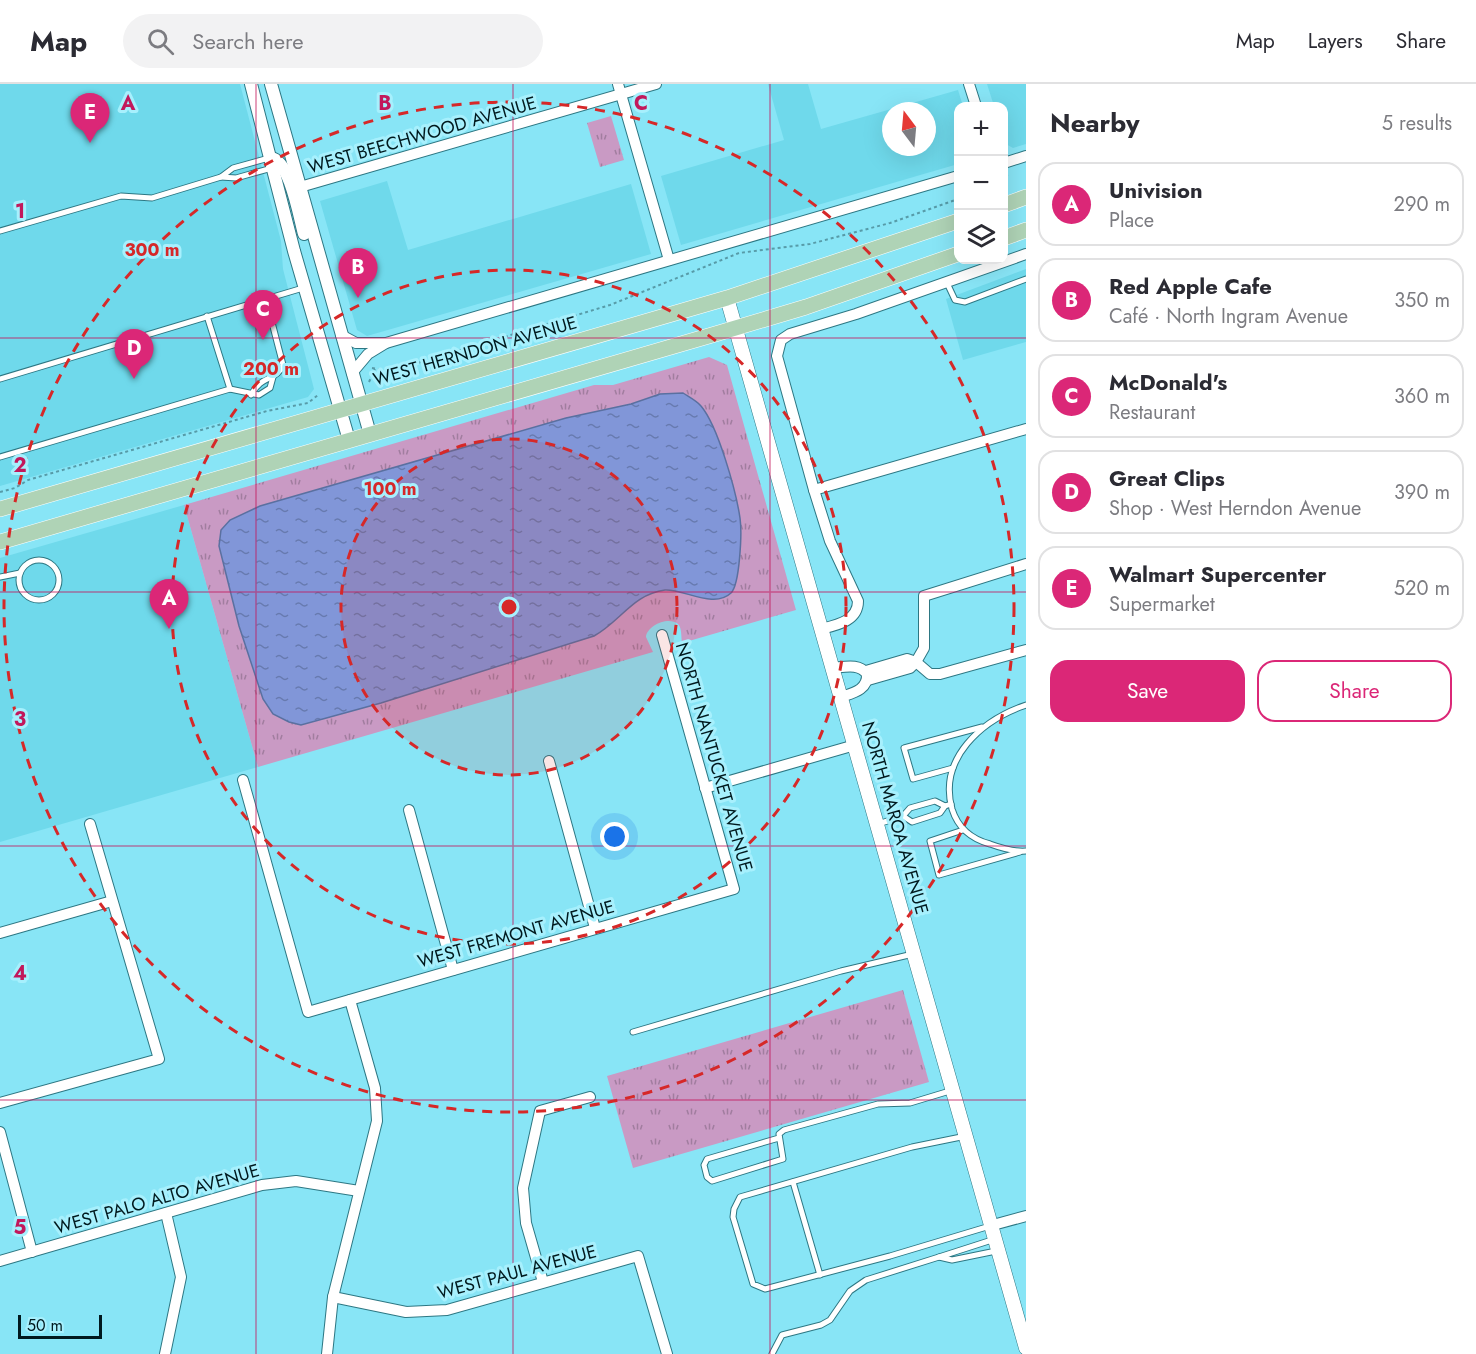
<!DOCTYPE html>
<meta charset="utf-8">
<style>
:root{--surface:#fff;--page:#f2f2f3;--text:#2b2b33;--muted:#7c7c81;--line:#e1e1e2;--accent:#db2777}
body{margin:0;font-family:Jost,sans-serif;background:var(--page);color:var(--text)}
.controls{position:absolute;right:18px;top:18px;display:grid;overflow:hidden;border-radius:12px;box-shadow:0 6px 24px #0002}
.controls button{width:54px;height:54px;display:grid;place-items:center;padding:0;border:0;border-bottom:2px solid var(--line);background:var(--surface);color:var(--text);font:30px sans-serif}
.compass{position:absolute;left:882px;top:18px;width:54px;height:54px;border-radius:50%;background:var(--surface);box-shadow:0 6px 24px #0002;rotate:344deg}
.scale{position:absolute;left:18px;bottom:15px;width:84px;box-sizing:border-box;padding-left:6px;border:3px solid #00191e;border-top:0;font-size:16px;line-height:21px;white-space:nowrap;color:#00191e;-webkit-text-stroke:4px #a7f0fd;paint-order:stroke}
.you{position:absolute;left:615px;top:753px;width:21px;height:21px;margin:-15px;border:4px solid #fff;border-radius:50%;background:#1a73e8;box-shadow:0 0 0 9px #1a73e833}
.badge{display:grid;place-items:center;width:39px;height:39px;border-radius:50%;background:var(--accent);color:#fff;font-size:20px;font-weight:700}
.pin{position:absolute;translate:-50% -50px;filter:drop-shadow(0 2px 3px #0008)}
.pin::after{content:'';position:absolute;top:32px;width:21px;height:18px;background:inherit;clip-path:polygon(0 0,100% 0,50% 100%)}
.list{margin:0;padding:0;list-style:none}
h2{display:flex;justify-content:space-between;align-items:center;height:78px;margin:0;padding:0 24px;font-size:26px}
h2 small{font-size:20px;font-weight:400;color:var(--muted)}
.list li{display:grid;grid-template-columns:39px 1fr auto;gap:18px;align-items:center;box-sizing:border-box;height:84px;margin:0 12px 12px;padding:0 12px;border:2px solid var(--line);border-radius:18px}
.list b{display:block;font-size:22px;white-space:nowrap}
.list p{margin:0;font-size:20px;white-space:nowrap;color:var(--muted)}
.list em{font-size:20px;font-style:normal;color:var(--muted)}
.actions{display:flex;gap:12px;padding:18px 24px}
.actions a{flex:1;padding:14px 0;border:2px solid var(--accent);border-radius:18px;text-align:center;font-size:21px;color:var(--accent)}
.actions .main{background:var(--accent);color:#fff}
.icon{flex:none;width:33px;height:33px;fill:none;stroke:currentColor;stroke-width:2;stroke-linecap:round;stroke-linejoin:round}
.map{position:relative;flex:none;width:1026px;height:1270px;overflow:hidden}
header{display:flex;align-items:center;gap:36px;box-sizing:border-box;height:84px;padding:0 30px;background:var(--surface);border-bottom:2px solid var(--line)}
header strong{font-size:28px}
nav{display:flex;gap:33px;margin-inline-start:auto;font-size:21px}
.search{width:420px;height:54px;background:var(--page);display:flex;align-items:center;gap:15px;box-sizing:border-box;padding:0 21px;border-radius:33px;color:var(--muted);font-size:22px}
main{display:flex}
aside{flex:1;background:var(--surface)}
.map>svg:first-child{display:block}
</style>
<header>
<strong>Map</strong>
<div class="search"><svg class="icon" aria-label="search" viewBox="0 0 24 24"><circle cx="10" cy="10" r="6"/><path d="M15 15l6 6"/></svg>Search here</div>
<nav><a>Map</a><a>Layers</a><a>Share</a></nav>
</header>
<main>
<div class="map">
<svg width="1026" height="1270" viewBox="0 0 1026 1270">
<defs>
<pattern id="grass-tufts" width="24" height="20" patternUnits="userSpaceOnUse" patternTransform="scale(1.5)"><rect width="24" height="20" fill="#c99ac4"/><path d="M3 7l-1-3M5 7V3M7 7l1-3M15 17l-1-3M17 17v-4M19 17l1-3" fill="none" stroke="#a17d9f"/></pattern>
<pattern id="water-ripples" width="26" height="14" patternUnits="userSpaceOnUse" patternTransform="scale(1.5)"><rect width="26" height="14" fill="#8196d8"/><path d="M2 4q2-2 4 0t4 0M15 11q2-2 4 0t4 0" fill="none" stroke="#677aaf"/></pattern>
</defs>
<rect width="100%" height="100%" fill="#88e5f6"/>
<!-- built -->
<g fill="#6fd9eb" fill-rule="evenodd">
<path d="M0,0H240L281,157L283,185L314,305L308,313L0,402Z"/>
<path d="M768,0H808L821,45L958,6L963,22H958V80L681,161L661,92L784,56ZM891,27H927V63H891Z"/>
<path d="M987,0H1026V60L1013,64L1004,59V22H994Z"/>
<path d="M387,97L408,166L631,100L651,170L367,252L357,246L320,117Z"/>
<path d="M1026,185V258L963,276L946,215Z"/>
<path d="M184,421L258,683L0,758V474Z"/>
</g>
<!-- grass -->
<g fill="url(#grass-tufts)">
<path d="M611,32L624,76L600,83L587,39Z"/>
<path d="M709,273L727,281L796,526L682,559C681,553 682,544 678,540C668,532 647,542 646,553L653,568L258,683L184,421L594,301H613Z"/>
<path d="M903,906L929,998L633,1084L607,992Z"/>
</g>
<!-- water -->
<path fill="url(#water-ripples)" stroke="#5a70a0" stroke-width="1.5" d="M683,309C689,313 697,317 701,322C718,342 736,407 740,434C742,448 740,500 731,509C714,525 684,505 665,506C633,510 620,538 594,552L381,619L301,641L289,638L273,630L263,615L239,542L219,462L221,446L230,436L260,422L566,334L631,320L660,310Z"/>
<g fill="none" stroke-linecap="round" stroke-linejoin="round">
<defs>
<g id="service">
<path d="M269,74L233,84L221,93L236,94L272,84"/>
<path d="M0,147L121,112L152,114L221,93"/>
<path d="M947,199L955,216L965,218L1026,195"/>
<path d="M207,232L230,305"/>
<path d="M0,295L303,204"/>
<path d="M251,311C262,290 277,297 283,281L269,227L270,214"/>
<path d="M0,373L230,305L259,311L270,304L273,293"/>
<circle cx="39" cy="496" r="20"/>
<path d="M0,493L20,489"/>
<path d="M1026,621C982,636 938,674 952,725C958,744 971,755 990,760C1001,764 1014,768 1026,767"/>
<path d="M953,684L913,695L904,664L982,643"/>
<path d="M903,732L912,738L940,729L945,722"/>
<path d="M878,740L903,732L910,724L935,717L945,722L951,720"/>
<path d="M963,746L930,757L939,791L1020,768"/>
<path d="M633,948L841,887L913,870"/>
<path d="M966,1052L912,1063L740,1113L734,1125L733,1133L753,1200L765,1205L890,1172L990,1142"/>
<path d="M779,1054L707,1075L704,1081L707,1093L712,1097L783,1075L779,1050L784,1046L878,1020L910,1019L953,1006"/>
<path d="M793,1098L820,1191"/>
<path d="M995,1155L939,1173L952,1176L996,1167"/>
<path d="M772,1270L782,1251L821,1241L830,1236L850,1207L866,1196L939,1173"/>
</g>
<g id="minor">
<path d="M618,0L669,176"/>
<path d="M969,0L976,22"/>
<path d="M1004,79L1026,72"/>
<path d="M300,103L656,0"/>
<path d="M341,251L356,259H386"/>
<path d="M352,289L368,270L386,259L958,92"/>
<path d="M814,406L777,272L781,256L790,250L856,230L1026,170"/>
<path d="M1026,480L924,512V564L916,578L930,590H940L1026,566"/>
<path d="M821,545C837,541 858,537 858,517L830,457L814,406L1026,345"/>
<path d="M832,584C845,583 859,579 867,590C868,606 853,609 841,613"/>
<path d="M866,587L907,575L916,578L910,584L868,596"/>
<path d="M549,677L595,844"/>
<path d="M243,696L308,928L734,805L662,551"/>
<path d="M705,704L855,661"/>
<path d="M409,726L453,886"/>
<path d="M0,849L112,817"/>
<path d="M0,1019L159,975L90,740"/>
<path d="M0,1048L32,1168"/>
<path d="M993,1141L1026,1132"/>
<path d="M0,1177L262,1101L296,1097L359,1107"/>
<path d="M543,1198L526,1139L523,1104L540,1027L590,1013"/>
<path d="M333,1213L406,1228L447,1226L638,1172L667,1270"/>
<path d="M165,1270L181,1193L166,1129"/>
<path d="M327,1270L333,1213L377,1037L375,1004L350,916"/>
</g>
<g id="tertiary">
<path d="M251,0L294,167L349,356"/>
<path d="M271,0L370,350"/>
<path d="M271,74C290,77 299,132 304,150"/>
</g>
<path id="secondary" d="M727,214L1026,1264"/>
<g id="primary">
<path d="M1004,121L1026,113"/>
<path d="M1004,154L1026,146"/>
<path d="M0,425L727,214L958,137"/>
<path d="M0,458L712,251L806,223L958,170"/>
</g>
</defs>
<!-- service casing -->
<use href="#service" stroke="#2d7783" stroke-width="7"/>
<!-- minor casing -->
<use href="#minor" stroke="#2d7783" stroke-width="12"/>
<!-- tertiary casing -->
<use href="#tertiary" stroke="#2d7783" stroke-width="14"/>
<!-- secondary casing -->
<use href="#secondary" stroke="#2d7783" stroke-width="15"/>
<!-- primary casing -->
<use href="#primary" stroke="#fff" stroke-width="16"/>
<!-- path -->
<g stroke="#579ba8" stroke-width="2" stroke-dasharray="3 3" stroke-linecap="butt">
<path d="M1004,99L1008,89"/>
<path d="M372,284L391,287L610,221L739,169L810,160L890,139L958,115"/>
<path d="M369,298L375,285"/>
<path d="M0,408L15,404L28,396L267,327L308,319L318,311"/>
</g>
<!-- service -->
<use href="#service" stroke="#fff" stroke-width="5"/>
<!-- minor -->
<use href="#minor" stroke="#fff" stroke-width="10"/>
<!-- tertiary -->
<use href="#tertiary" stroke="#fff" stroke-width="12"/>
<!-- secondary -->
<use href="#secondary" stroke="#fff" stroke-width="14"/>
<!-- primary -->
<use href="#primary" stroke="#afd3b6" stroke-width="15"/>
</g>
<!-- grid -->
<path fill="none" stroke="#c2185b" stroke-width="1.5" stroke-opacity="0.55" d="M256,0V1270M513,0V1270M770,0V1270M0,254H1026M0,508H1026M0,762H1026M0,1016H1026"/>
<!-- distance rings -->
<circle cx="509" cy="523" r="168" fill="#d62828" fill-opacity=".12"/>
<g fill="none" stroke="#d62828" stroke-width="3" stroke-dasharray="10 8">
<circle cx="509" cy="523" r="168"/>
<circle cx="509" cy="523" r="337"/>
<circle cx="509" cy="523" r="505"/>
</g>
<g text-anchor="middle" dominant-baseline="central" stroke-width="6" stroke-linejoin="round" paint-order="stroke">
<!-- street labels -->
<g font-size="18" fill="#00191e" stroke="#a7f0fd">
<text transform="translate(422 51) rotate(-16)">WEST BEECHWOOD AVENUE</text>
<text transform="translate(475 267) rotate(-16)">WEST HERNDON AVENUE</text>
<text transform="translate(714 673) rotate(74)">NORTH NANTUCKET AVENUE</text>
<text transform="translate(895 734) rotate(74)">NORTH MAROA AVENUE</text>
<text transform="translate(516 850) rotate(-16)">WEST FREMONT AVENUE</text>
<text transform="translate(157 1115) rotate(-16)">WEST PALO ALTO AVENUE</text>
<text transform="translate(517 1188) rotate(-15)">WEST PAUL AVENUE</text>
</g>
</g>
<g font-size="20" text-anchor="middle" font-weight="bold" fill="#c2185b" stroke="#a7f0fd" stroke-width="6" stroke-linejoin="round" paint-order="stroke">
<text x="128" y="26">A</text>
<text x="385" y="26">B</text>
<text x="641" y="26">C</text>
<text x="20" y="134">1</text>
<text x="20" y="388">2</text>
<text x="20" y="642">3</text>
<text x="20" y="896">4</text>
<text x="20" y="1150">5</text>
</g>
<circle cx="509" cy="523" r="9" fill="#d62828" stroke="#a7f0fd" stroke-width="3"/>
<g font-size="18" text-anchor="middle" font-weight="bold" fill="#d62828" stroke="#a7f0fd" stroke-width="6" stroke-linejoin="round" paint-order="stroke">
<text x="152" y="172">300 m</text>
<text x="271" y="291">200 m</text>
<text x="390" y="411">100 m</text>
</g>
</svg>
<div class="controls">
<button>+</button>
<button>−</button>
<button><svg class="icon" aria-label="layers" viewBox="0 0 24 24"><path d="M12 4l9 5-9 5-9-5zM3 14l9 5 9-5"/></svg></button>
</div>
<svg class="compass" viewBox="-18 -18 36 36"><path d="M0-13l5 13h-10z" fill="#e53935"/><path d="M0 13l5-13h-10z" fill="#7c7c81"/></svg>
<div class="scale">50 m</div>
<div class="you"></div>
<div class="pin badge" style="left:169px;top:545px">A</div>
<div class="pin badge" style="left:358px;top:214px">B</div>
<div class="pin badge" style="left:263px;top:256px">C</div>
<div class="pin badge" style="left:134px;top:295px">D</div>
<div class="pin badge" style="left:90px;top:59px">E</div>
</div>
<aside>
<h2>Nearby<small>5 results</small></h2>
<ul class="list">
<li><span class="badge">A</span><div><b>Univision</b><p>Place</p></div><em>290 m</em></li>
<li><span class="badge">B</span><div><b>Red Apple Cafe</b><p>Café · North Ingram Avenue</p></div><em>350 m</em></li>
<li><span class="badge">C</span><div><b>McDonald's</b><p>Restaurant</p></div><em>360 m</em></li>
<li><span class="badge">D</span><div><b>Great Clips</b><p>Shop · West Herndon Avenue</p></div><em>390 m</em></li>
<li><span class="badge">E</span><div><b>Walmart Supercenter</b><p>Supermarket</p></div><em>520 m</em></li>
</ul>
<div class="actions"><a class="main">Save</a><a>Share</a></div>
</aside>
</main>
